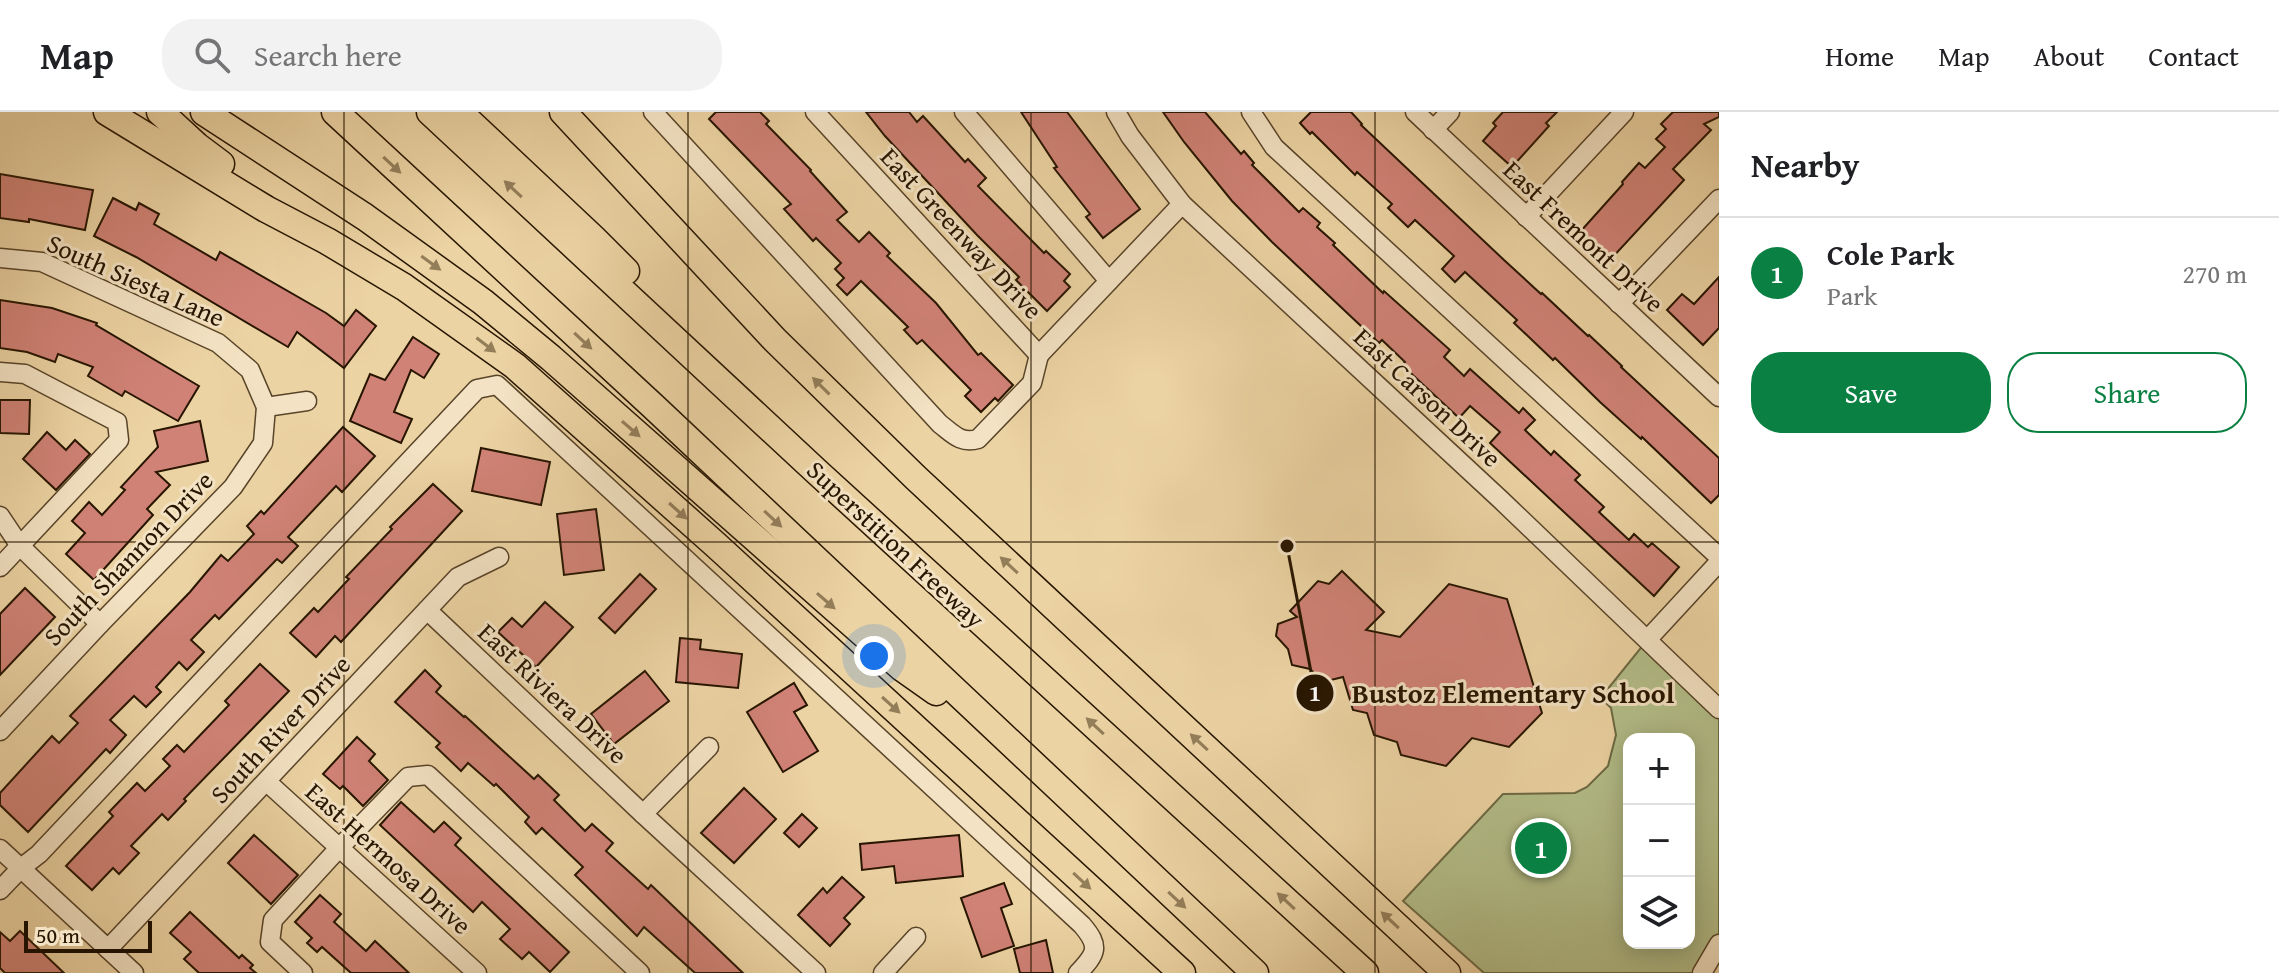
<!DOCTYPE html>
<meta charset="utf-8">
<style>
:root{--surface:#fff;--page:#f2f2f2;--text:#202124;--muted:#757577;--line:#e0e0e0;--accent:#0b8043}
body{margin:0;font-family:"Gentium Book Plus",serif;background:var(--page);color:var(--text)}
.controls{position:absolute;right:24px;bottom:24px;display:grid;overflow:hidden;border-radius:16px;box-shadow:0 4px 20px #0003}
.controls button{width:72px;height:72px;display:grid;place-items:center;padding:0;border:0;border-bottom:2px solid var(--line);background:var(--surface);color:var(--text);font:40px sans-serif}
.scale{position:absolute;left:24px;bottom:20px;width:128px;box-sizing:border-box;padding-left:8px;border:4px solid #271500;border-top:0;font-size:22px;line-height:28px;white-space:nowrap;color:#271500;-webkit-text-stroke:6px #f3e2c3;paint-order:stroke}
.you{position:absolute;left:874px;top:544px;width:28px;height:28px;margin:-20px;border:6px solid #fff;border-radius:50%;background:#1a73e8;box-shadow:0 0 0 12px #1a73e833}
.badge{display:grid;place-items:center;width:52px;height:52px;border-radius:50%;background:var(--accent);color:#fff;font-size:26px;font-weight:700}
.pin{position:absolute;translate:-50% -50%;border:4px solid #fff;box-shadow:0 2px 8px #0006}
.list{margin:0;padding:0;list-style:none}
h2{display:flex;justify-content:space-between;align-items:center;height:104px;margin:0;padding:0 32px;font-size:34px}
h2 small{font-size:26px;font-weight:400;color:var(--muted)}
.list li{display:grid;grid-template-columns:52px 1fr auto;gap:24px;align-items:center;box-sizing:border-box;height:112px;padding:0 32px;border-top:2px solid var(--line)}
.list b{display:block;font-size:30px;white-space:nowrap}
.list p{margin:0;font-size:26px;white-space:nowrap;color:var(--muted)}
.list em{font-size:26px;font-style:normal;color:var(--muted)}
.actions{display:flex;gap:16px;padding:24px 32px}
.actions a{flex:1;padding:18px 0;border:2px solid var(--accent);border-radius:32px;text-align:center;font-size:28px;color:var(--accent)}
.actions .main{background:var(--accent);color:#fff}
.icon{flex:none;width:44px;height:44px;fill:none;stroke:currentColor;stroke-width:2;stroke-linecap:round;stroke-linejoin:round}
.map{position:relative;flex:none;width:1719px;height:861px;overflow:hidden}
header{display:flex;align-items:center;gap:48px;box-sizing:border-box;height:112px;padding:0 40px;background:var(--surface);border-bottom:2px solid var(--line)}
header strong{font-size:38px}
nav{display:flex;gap:44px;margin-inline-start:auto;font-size:28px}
.search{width:560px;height:72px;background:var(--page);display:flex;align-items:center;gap:20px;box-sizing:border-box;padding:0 28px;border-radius:32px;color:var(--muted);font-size:30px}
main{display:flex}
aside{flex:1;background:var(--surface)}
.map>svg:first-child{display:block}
</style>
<header>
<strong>Map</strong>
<div class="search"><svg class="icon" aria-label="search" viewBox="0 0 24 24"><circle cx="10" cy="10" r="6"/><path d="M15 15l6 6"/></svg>Search here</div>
<nav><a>Home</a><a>Map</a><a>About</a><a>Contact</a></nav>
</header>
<main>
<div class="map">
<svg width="1719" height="861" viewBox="0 0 1719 861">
<rect width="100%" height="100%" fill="#ecd3a3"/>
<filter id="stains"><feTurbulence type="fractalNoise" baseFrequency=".0025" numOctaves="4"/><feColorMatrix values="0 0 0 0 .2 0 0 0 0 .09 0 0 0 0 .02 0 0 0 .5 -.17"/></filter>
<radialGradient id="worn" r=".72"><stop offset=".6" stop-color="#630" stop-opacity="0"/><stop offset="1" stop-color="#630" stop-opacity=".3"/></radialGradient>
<!-- green -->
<path fill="#b3be89" stroke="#6d6a44" stroke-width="2" fill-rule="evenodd" d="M1648,527L1719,597V832L1702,861H1484L1403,789L1503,682L1575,681L1587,675L1608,654L1616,623L1611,596L1605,590L1598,589ZM1629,627H1689V831H1629Z"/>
<!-- building -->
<g fill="#d08276" stroke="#271500" stroke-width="2">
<path d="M716,0H760L769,9L766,12L811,58L810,59L847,100L837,108L859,130L869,120L890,141L887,144L936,191L978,243L981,241L1013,273L998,289L995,286L981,300L965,284L971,278L922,228L917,232L904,218L908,215L861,169L847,183L837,173L844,166L835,157L841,151L816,126L813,129L784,97L791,92L709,7Z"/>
<path d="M866,0H909L917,10L923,4L965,50L968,47L986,66L978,74L1044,141L1046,139L1070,162L1064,169L1070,175L1047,199L1016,168L1019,165L977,123L885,24Z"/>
<path d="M1021,0H1067L1140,97L1103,126L1086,105L1090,102L1054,56L1057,55Z"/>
<path d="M1163,0H1205L1241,42L1244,39L1254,51L1252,53L1299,100L1303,96L1320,111L1317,115L1335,131L1333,133L1383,181L1384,179L1450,238L1444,245L1464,264L1470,257L1519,301L1523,296L1535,308L1525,318L1551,343L1554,339L1580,363L1575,368L1604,395L1599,400L1629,428L1634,422L1648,435L1652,431L1679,455L1654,484L1490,331L1500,320L1470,294L1459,306L1402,253L1405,250L1382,228L1379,231L1272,130L1232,89L1184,30Z"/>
<path d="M1311,0H1351L1362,12L1361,13L1504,148L1541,182L1542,181L1588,224L1589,223L1622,254L1621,255L1719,346V383L1711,391L1642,325L1641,327L1600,290L1555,246L1553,248L1514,211L1517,208L1465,160L1455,170L1442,157L1454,144L1415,108L1408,115L1388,96L1392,92L1357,60L1355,63L1312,20L1310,22L1300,11Z"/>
<path d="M1503,0H1557L1546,11L1549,14L1512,55L1483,29L1496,14L1493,11Z"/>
<path d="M1673,0H1719V5L1704,12L1711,18L1673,57L1684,68L1610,148L1580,120L1623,72L1622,70L1639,51L1645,56L1665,35L1656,27L1666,17L1661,12Z"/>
<path d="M0,62L93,78L85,118L29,107V110L0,106Z"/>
<path d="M113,86L136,98L139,91L159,102L154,112L216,148L220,140L326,201L344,214L356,198L376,214L344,256L297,220L288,235L136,145L94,124Z"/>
<path d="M1719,165V216L1703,233L1667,198L1682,182L1694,192Z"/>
<path d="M0,188L52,196L97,211L96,213L199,274L178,309L125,279L122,284L88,264L93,255L58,242L55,250L27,240L0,236Z"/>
<path d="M413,225L439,242L424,266L411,258L394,300L412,307L401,331L350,309L370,262L385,268Z"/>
<path d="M0,288H30L29,322L0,321Z"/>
<path d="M200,309L208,349L156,360L170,373L147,397L153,403L94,468L66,442L85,421L72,409L89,390L102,403L125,378L121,375L158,335L154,319Z"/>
<path d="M343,315L375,344L342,380L336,374L288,425L298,434L282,451L277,447L219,507L215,503L191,528L204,540L187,558L179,550L156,575L161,580L146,595L134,584L110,608L126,623L110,641L106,637L28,720L0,693V681L52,624L59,631L78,611L70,604L190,480L221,443L228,449L254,422L247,414L261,399L264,402Z"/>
<path d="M47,320L66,338L75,328L90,342L56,378L23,347Z"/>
<path d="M481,336L550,350L541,393L472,379Z"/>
<path d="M433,372L462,399L341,530L335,524L316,545L290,521L314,496L318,500L349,467L346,465L392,417L390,415Z"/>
<path d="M596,397L604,458L564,463L557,402Z"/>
<path d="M1342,459L1384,500L1366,518L1400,525L1449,472L1507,487L1542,601L1509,635L1472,626L1446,654L1401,643L1397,630L1374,623L1367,601L1353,598L1343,565L1323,570L1310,557L1292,553L1288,537L1276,524L1278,512L1297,505L1290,499L1318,469L1329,472Z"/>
<path d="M640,462L656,477L615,521L599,506Z"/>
<path d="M25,476L55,505L0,563V502Z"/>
<path d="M545,490L573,515L536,555L498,520L512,506L522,515Z"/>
<path d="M680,526L701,528L700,537L742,542L738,576L676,570Z"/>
<path d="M260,552L289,579L184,687L186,689L168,708L162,702L131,734L139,741L119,762L113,756L92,778L66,754L113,704L109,700L137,671L145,679L170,654L163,647L177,633L184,640L229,593L225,589Z"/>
<path d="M425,558L441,574L436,580L464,605L465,604L534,667L538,663L559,683L554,688L585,719L592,712L613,731L606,739L648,777L651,773L743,861H695L644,815L637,824L575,763L583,755L542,716L536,722L525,710L529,705L496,672L494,674L468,651L461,659L436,635L440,631L395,590Z"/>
<path d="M645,559L669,589L614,632L591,602Z"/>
<path d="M794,571L807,593L794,600L818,639L783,660L747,600Z"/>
<path d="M357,625L375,642L369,649L388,668L363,694L343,674L340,677L323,662Z"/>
<path d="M744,676L776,707L734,751L701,721Z"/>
<path d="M401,690L434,720L444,710L461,726L455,733L569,840L550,860L529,840L522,847L500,827L510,817L482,790L473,800L380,713Z"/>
<path d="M802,702L817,716L799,735L784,721Z"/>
<path d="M254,723L298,763L271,792L228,751Z"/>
<path d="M959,723L963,764L896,771L894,754L862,758L860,732Z"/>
<path d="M842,765L864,785L844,806L850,812L830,834L798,803L823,776L827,781Z"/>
<path d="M1004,771L1012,792L1001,796L1014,834L982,845L961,786Z"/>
<path d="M320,783L341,802L334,810L366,839L375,829L409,861H351L322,835L317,840L307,831L312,826L295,810Z"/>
<path d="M190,800L239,846L242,843L253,853L250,856L256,861H199L184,847L191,840L170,821Z"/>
<path d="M20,819L64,861H5L0,856V820L10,829Z"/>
<path d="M1046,828L1053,861H1020L1014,837Z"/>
</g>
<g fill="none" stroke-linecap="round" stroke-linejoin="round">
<defs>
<g id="minor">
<path d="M653,0L940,312C953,322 961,332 978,327L1032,271L1039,243"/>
<path d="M815,0L1039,243"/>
<path d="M964,0L1109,169"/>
<path d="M1116,0L1130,24L1182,92L1501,388L1719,597"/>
<path d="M1251,0L1274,35L1719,445"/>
<path d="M1415,0L1719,285"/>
<path d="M1433,18L1450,0"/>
<path d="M1526,105L1624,0"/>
<path d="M0,146L42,150L218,231L250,258L266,295L263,331L233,375L100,512L0,619"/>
<path d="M1619,192L1719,87"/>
<path d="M1039,243L1182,92"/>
<path d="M0,260L25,262L117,310L119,328L0,455"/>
<path d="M266,295L307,289"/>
<path d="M0,404L20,434L100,512"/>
<path d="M427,498L643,702L816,861"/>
<path d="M1648,527L1719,450"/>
<path d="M267,670L477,861"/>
<path d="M643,702L709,635"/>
<path d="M0,737L134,861"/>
<path d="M0,778L21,756L39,742L477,277L497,273L1082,813C1101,835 1096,842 1078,861"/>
<path d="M108,837L458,465L499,445"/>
<path d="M303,861L270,830L273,808L339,736L408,665L428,663L640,861"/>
<path d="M883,861L916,825"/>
<path d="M1702,861L1719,832"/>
</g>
<g id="highway">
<path d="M107,0L266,97L327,129L404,175L515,254L717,434L1182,861"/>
<path d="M160,0L197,34L221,52"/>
<path d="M204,0L365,105L483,190L551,246L902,556L936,580"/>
<path d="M335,0L654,295L1255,861"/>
<path d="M430,0L816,359L1365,861"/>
<path d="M459,0L593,126L626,159"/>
<path d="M563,0L775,228L915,365L1447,861"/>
</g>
</defs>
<!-- minor casing -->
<use href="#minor" stroke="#584429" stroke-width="21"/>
<!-- highway casing -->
<use href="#highway" stroke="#271500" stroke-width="29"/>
<!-- minor -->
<use href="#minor" stroke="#f3e2c3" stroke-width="18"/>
<!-- highway -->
<use href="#highway" stroke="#ecd3a3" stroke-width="26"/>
</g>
<!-- one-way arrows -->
<defs><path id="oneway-solid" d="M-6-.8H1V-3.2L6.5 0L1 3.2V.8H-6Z" transform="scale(2)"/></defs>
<g fill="#937e5a">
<use href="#oneway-solid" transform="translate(392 53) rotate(43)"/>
<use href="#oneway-solid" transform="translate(513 77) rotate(-137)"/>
<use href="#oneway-solid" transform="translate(431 151) rotate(36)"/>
<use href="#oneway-solid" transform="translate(583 229) rotate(43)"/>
<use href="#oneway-solid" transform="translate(486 233) rotate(37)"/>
<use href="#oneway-solid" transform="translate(821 274) rotate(-135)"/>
<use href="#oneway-solid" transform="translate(631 317) rotate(41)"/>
<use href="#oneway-solid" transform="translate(678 399) rotate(42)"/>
<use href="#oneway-solid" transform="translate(773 407) rotate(43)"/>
<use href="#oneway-solid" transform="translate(1009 453) rotate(-137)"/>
<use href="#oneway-solid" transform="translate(826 489) rotate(41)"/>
<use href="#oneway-solid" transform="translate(891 593) rotate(42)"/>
<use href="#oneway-solid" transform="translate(1095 614) rotate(-137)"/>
<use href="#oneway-solid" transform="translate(1199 630) rotate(-137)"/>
<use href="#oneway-solid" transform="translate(1082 769) rotate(43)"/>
<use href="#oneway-solid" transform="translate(1177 788) rotate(43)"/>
<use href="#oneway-solid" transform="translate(1286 789) rotate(-137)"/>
<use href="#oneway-solid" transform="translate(1390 808) rotate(-137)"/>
</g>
<!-- grid -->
<path fill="none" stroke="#271500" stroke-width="2" stroke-opacity="0.55" d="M344,0V861M688,0V861M1031,0V861M1375,0V861M0,430H1719"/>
<g text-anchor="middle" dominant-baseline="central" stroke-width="6" stroke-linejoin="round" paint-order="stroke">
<!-- street labels -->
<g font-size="26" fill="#271500" stroke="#f3e2c3">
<text transform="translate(962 121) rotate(47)">East Greenway Drive</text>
<text transform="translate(1584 124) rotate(43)">East Fremont Drive</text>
<text transform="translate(136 168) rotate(24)">South Siesta Lane</text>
<text transform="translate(1428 285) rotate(43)">East Carson Drive</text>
<text transform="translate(896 432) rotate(43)">Superstition Freeway</text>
<text transform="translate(128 446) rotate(-46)">South Shannon Drive</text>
<text transform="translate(553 581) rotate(43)">East Riviera Drive</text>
<text transform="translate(280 617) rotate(-47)">South River Drive</text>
<text transform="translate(389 746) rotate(42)">East Hermosa Drive</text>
</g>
</g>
<!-- callouts -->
<path fill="none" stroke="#271500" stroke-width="3" d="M1287 434L1315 581"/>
<g fill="#271500" stroke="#f3e2c3" stroke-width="3">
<circle cx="1287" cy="434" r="8"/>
<circle cx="1315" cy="581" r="20"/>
</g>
<g font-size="24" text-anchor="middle" font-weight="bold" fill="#fff">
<text x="1315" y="589">1</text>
</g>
<g font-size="28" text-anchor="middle" font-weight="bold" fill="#271500" stroke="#f3e2c3" stroke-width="6" stroke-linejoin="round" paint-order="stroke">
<text x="1513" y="591">Bustoz Elementary School</text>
</g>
<rect width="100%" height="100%" filter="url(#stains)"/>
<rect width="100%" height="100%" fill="url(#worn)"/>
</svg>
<div class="controls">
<button>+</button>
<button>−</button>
<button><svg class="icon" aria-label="layers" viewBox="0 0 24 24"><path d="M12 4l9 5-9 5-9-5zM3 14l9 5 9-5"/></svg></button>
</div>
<div class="scale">50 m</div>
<div class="you"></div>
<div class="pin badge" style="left:1541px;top:736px">1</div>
</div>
<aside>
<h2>Nearby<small></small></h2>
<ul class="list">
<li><span class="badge">1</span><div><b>Cole Park</b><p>Park</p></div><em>270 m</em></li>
</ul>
<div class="actions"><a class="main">Save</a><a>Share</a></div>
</aside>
</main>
